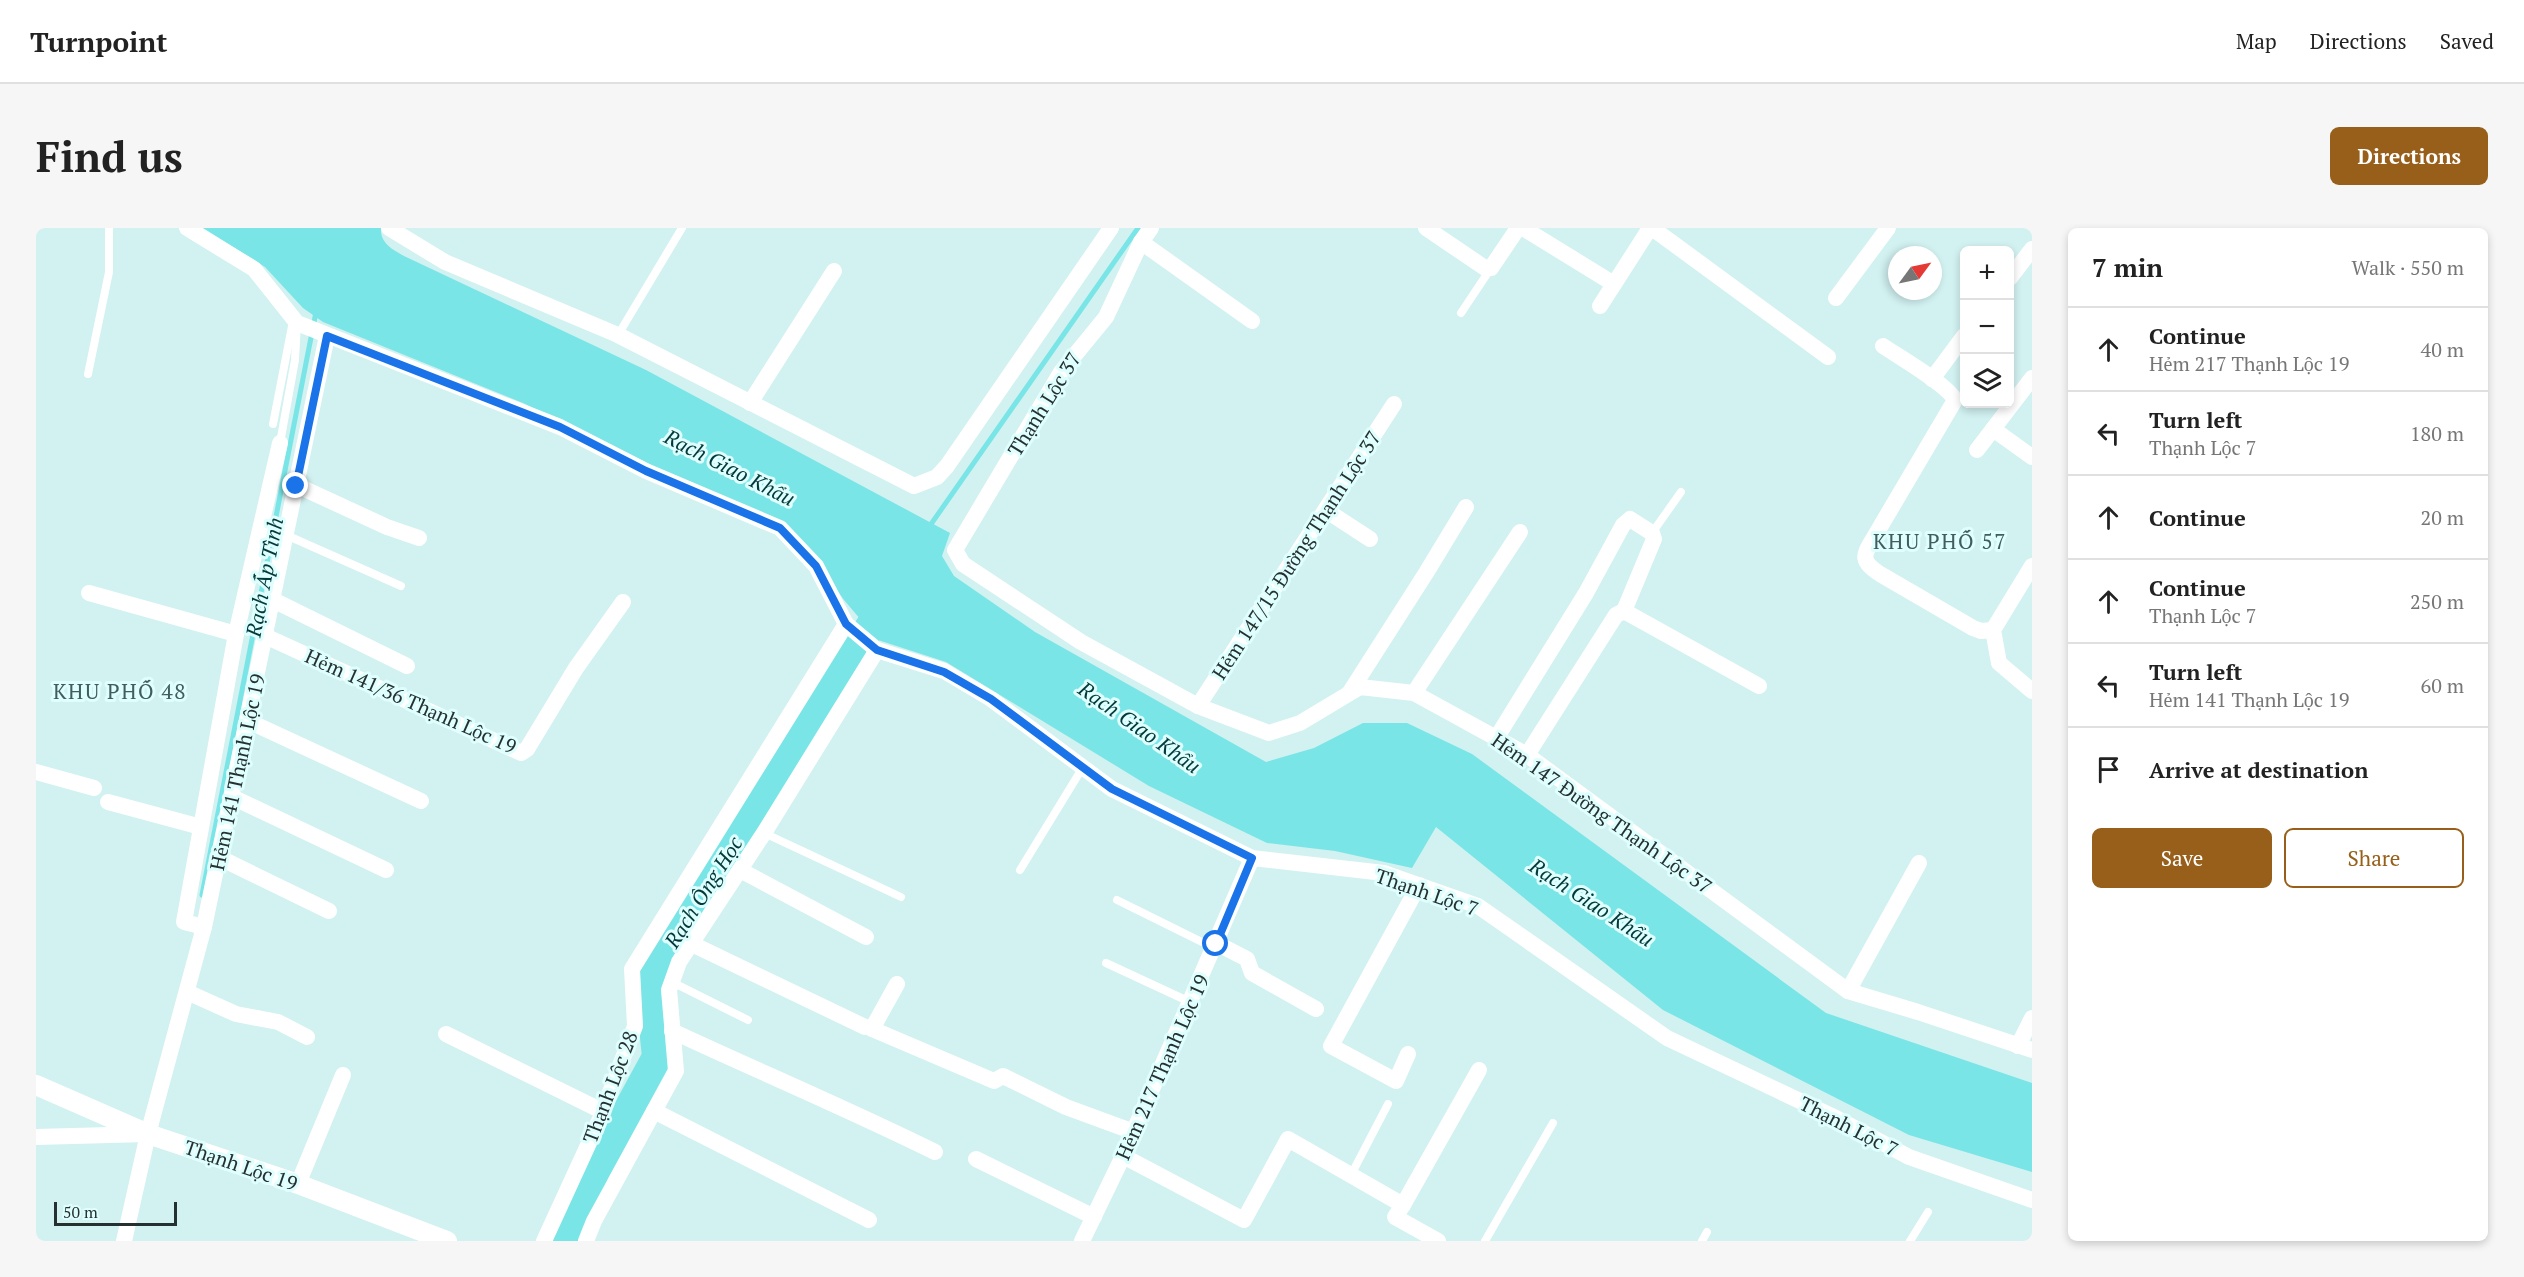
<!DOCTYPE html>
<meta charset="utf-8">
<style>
:root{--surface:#fff;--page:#f6f6f6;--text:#222;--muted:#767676;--line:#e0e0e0;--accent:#975f19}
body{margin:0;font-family:"PT Serif",serif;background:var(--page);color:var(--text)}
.controls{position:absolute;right:18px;top:18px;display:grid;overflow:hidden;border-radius:9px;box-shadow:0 3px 9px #0003}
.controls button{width:54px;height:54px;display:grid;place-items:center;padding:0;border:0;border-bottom:2px solid var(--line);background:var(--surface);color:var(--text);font:30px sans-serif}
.compass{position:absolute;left:1852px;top:18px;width:54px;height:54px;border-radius:50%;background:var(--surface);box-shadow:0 3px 9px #0003;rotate:57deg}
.scale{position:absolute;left:18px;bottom:15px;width:123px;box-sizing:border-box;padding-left:6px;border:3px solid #253131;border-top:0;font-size:16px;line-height:21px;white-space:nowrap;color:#253131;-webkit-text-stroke:4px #dffefe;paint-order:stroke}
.stop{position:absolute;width:18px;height:18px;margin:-14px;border:4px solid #1a73e8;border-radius:50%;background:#fff}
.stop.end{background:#1a73e8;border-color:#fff;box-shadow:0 2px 6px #0008}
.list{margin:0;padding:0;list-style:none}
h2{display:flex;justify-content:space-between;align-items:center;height:78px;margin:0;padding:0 24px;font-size:26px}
h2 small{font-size:20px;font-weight:400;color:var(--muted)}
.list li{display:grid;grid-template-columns:39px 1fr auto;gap:18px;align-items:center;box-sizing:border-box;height:84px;padding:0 24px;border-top:2px solid var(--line)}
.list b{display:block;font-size:22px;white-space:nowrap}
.list p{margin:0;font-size:20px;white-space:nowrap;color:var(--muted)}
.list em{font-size:20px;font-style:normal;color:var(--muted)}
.actions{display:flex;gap:12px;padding:18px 24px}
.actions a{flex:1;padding:14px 0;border:2px solid var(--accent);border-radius:9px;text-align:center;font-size:21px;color:var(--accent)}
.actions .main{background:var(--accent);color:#fff}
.icon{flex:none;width:33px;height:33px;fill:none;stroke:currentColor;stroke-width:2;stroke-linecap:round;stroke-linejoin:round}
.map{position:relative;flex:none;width:1996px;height:1013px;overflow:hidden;border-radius:9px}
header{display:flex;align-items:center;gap:36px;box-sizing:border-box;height:84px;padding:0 30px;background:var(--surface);border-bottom:2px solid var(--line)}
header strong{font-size:28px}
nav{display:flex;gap:33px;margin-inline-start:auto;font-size:21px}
.intro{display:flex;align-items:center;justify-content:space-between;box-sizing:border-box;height:144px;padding:0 36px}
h1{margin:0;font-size:42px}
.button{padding:15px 27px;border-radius:9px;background:var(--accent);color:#fff;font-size:21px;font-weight:700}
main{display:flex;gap:36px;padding:0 36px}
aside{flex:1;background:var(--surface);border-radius:9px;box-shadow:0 3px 9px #0003}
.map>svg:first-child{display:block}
</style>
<header>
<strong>Turnpoint</strong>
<nav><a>Map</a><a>Directions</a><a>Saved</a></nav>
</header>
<div class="intro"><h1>Find us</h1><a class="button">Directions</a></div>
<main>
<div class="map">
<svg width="1996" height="1013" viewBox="0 0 1996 1013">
<rect width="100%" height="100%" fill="#d2f1f1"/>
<!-- water -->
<path fill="#79e5e6" d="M167,0H345C344,15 356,21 368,28L610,142L914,305L906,328L918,348L999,404L1230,534L1278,520L1327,495H1371L1436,526L1790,785L1996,855V944L1873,907L1627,782L1400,599L1376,640L1299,623L1231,615L1113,558L910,434L842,412L808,372L769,317L607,233L487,175L287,94L267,80L229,39Z"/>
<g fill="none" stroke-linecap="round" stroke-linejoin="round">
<!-- stream -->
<g stroke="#79e5e6" stroke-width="5">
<path d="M893,299L1102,0"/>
<path d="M166,667L280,84"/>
</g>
<!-- river -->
<path stroke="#79e5e6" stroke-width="30" d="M529,1013L559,943L621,829L613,750L854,367"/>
<!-- service -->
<g stroke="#fff" stroke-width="8">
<path d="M1425,85L1455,40"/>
<path d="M582,107L646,0"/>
<path d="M52,146L73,44V0"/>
<path d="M237,196L257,93"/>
<path d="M244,215L259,132L261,95"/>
<path d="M1616,305L1645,264"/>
<path d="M250,307L365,358"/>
<path d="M728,605L865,669"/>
<path d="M984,642L1047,539"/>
<path d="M1081,672L1178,720"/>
<path d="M1070,735L1154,774"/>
<path d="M636,754L712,792"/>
<path d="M1315,947L1352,876"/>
<path d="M1449,1013L1517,895"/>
<path d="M1666,1013L1671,1004"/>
<path d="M1874,1013L1892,984"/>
</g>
<!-- minor -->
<g stroke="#fff" stroke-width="16">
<path d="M151,0L218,41L261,95L524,199L610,243L744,300L780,338L810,396L841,422L908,443L955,471L1076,561L1216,630L1348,645L1442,678L1631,810L1800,890L1873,929L1996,972"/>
<path d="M353,0L409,34L582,107L878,258L901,249L911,238L1075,0"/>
<path d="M1115,0L1105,14L1070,89L1025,144L919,322L927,336L1045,414L1162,478L1233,505L1264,495L1324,459L1378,465L1491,527L1812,763L1882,784L1996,822"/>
<path d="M1390,0L1449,40H1455L1482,0"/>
<path d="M1487,0L1578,56"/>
<path d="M1616,0L1792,129"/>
<path d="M1105,14L1216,93"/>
<path d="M1974,50L1996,21"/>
<path d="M1800,70L1852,0"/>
<path d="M1564,78L1614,0"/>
<path d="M1847,118C1863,129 1912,157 1919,172L1840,306C1828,327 1822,331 1844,346L1937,400L1945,403L1957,402"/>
<path d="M1896,151L1928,108"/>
<path d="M714,175L798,43"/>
<path d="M1957,201L1996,229"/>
<path d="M1941,222L1996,150"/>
<path d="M260,257L351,299L383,310"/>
<path d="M1291,283L1334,311"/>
<path d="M1996,338L1957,402L1963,435L1996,463"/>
<path d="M53,365L200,406"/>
<path d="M237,372L371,438"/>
<path d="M229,408L485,525L491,521L540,440L587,374"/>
<path d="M1314,464L1390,345L1430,279"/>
<path d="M1378,465L1484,304"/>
<path d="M1162,478L1358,176"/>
<path d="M212,493L385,573"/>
<path d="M1461,509L1550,365L1587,297L1594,291L1616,305L1618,311L1588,383"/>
<path d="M1491,527L1580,387L1588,383L1723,458"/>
<path d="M0,544L58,560"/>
<path d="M196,569L350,642"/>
<path d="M72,574L165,599"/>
<path d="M184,630L293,683"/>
<path d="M704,642L830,709"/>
<path d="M168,699L148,694L200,406L244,215"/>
<path d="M1180,715L1211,731L1216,745L1280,781"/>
<path d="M656,716L829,799"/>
<path d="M861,756L836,801L958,853L967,848L1030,879L1098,904"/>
<path d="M1812,763L1883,635"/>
<path d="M151,764L200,786L242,794L271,809"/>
<path d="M636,803C724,844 812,881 899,924"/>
<path d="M410,806L566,883"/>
<path d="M1982,818L1996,790"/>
<path d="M1372,826L1360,853L1295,818L1383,657"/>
<path d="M618,883L833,992"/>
<path d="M0,909L111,906"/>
<path d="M1087,928L1208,992L1252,911L1367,977L1359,989L1402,1013"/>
<path d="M940,931L1058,989"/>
<path d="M262,956L307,847"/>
<path d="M1367,977L1443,842"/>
<path d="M88,1013L112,906L168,699L291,108"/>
<path d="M508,1013L564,891L599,798L596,741L810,396"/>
<path d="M550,1013L558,993L640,843L633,762L643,734L728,605L841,422"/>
<path d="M1046,1013L1087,928L1216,630"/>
</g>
<!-- tertiary -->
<path stroke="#fff" stroke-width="20" d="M0,857L112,906L262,956L411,1013"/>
</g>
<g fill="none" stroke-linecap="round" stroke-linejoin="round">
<!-- route -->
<path stroke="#1a73e8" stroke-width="8" d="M260,258L291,108L524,199L610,243L744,300L780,338L810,396L841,422L908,444L955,471L1076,561L1216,630L1180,716"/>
</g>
<g text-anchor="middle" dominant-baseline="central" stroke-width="6" stroke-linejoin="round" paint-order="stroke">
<!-- street labels -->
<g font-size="20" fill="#253131" stroke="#dffefe">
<text transform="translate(1008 176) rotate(-58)">Thạnh Lộc 37</text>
<text transform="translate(1260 327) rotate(-57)">Hẻm 147/15 Đường Thạnh Lộc 37</text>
<text transform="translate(375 473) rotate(24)">Hẻm 141/36 Thạnh Lộc 19</text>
<text transform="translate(201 544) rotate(-78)">Hẻm 141 Thạnh Lộc 19</text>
<text transform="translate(1566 585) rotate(35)">Hẻm 147 Đường Thạnh Lộc 37</text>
<text transform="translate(1391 664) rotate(19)">Thạnh Lộc 7</text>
<text transform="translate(1126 839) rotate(-66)">Hẻm 217 Thạnh Lộc 19</text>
<text transform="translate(574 859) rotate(-69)">Thạnh Lộc 28</text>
<text transform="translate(1813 898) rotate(27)">Thạnh Lộc 7</text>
<text transform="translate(205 937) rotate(19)">Thạnh Lộc 19</text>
</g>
<!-- water labels -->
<g font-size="21" font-style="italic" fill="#03393a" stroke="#dffefe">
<text transform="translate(694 239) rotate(27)">Rạch Giao Khẩu</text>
<text transform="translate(228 349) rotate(-79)">Rạch Ấp Tình</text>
<text transform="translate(1104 499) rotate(35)">Rạch Giao Khẩu</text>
<text transform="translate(667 664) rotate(-58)">Rạch Ông Học</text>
<text transform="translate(1556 674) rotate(33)">Rạch Giao Khẩu</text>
</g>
<!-- neighbourhood labels -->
<g font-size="21" letter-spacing="1.5" fill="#425d5d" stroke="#dffefe">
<text x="1904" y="313">KHU PHỐ 57</text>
<text x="84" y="463">KHU PHỐ 48</text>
</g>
</g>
</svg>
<div class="controls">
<button>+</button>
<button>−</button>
<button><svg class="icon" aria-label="layers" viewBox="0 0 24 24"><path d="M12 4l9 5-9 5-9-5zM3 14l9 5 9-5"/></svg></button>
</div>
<svg class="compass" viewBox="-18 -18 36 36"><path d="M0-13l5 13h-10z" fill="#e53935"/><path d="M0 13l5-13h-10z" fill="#767676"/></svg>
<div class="scale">50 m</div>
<div class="stop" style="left:1180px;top:716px"></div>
<div class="stop end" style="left:260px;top:258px"></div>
</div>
<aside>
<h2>7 min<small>Walk · 550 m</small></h2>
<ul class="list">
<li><svg class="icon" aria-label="ahead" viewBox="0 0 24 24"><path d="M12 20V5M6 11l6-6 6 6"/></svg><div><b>Continue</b><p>Hẻm 217 Thạnh Lộc 19</p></div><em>40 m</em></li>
<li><svg class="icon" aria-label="left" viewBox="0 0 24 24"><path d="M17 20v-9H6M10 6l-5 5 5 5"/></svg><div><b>Turn left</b><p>Thạnh Lộc 7</p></div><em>180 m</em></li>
<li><svg class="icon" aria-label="ahead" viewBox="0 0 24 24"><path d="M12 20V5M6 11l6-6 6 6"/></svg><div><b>Continue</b></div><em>20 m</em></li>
<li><svg class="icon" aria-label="ahead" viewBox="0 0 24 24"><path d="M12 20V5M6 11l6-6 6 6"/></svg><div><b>Continue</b><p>Thạnh Lộc 7</p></div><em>250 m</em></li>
<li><svg class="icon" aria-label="left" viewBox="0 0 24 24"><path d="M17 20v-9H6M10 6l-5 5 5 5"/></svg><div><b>Turn left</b><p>Hẻm 141 Thạnh Lộc 19</p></div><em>60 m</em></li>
<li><svg class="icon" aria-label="arrive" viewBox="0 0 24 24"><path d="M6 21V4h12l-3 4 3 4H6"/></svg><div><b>Arrive at destination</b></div></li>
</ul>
<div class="actions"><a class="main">Save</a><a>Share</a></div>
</aside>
</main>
